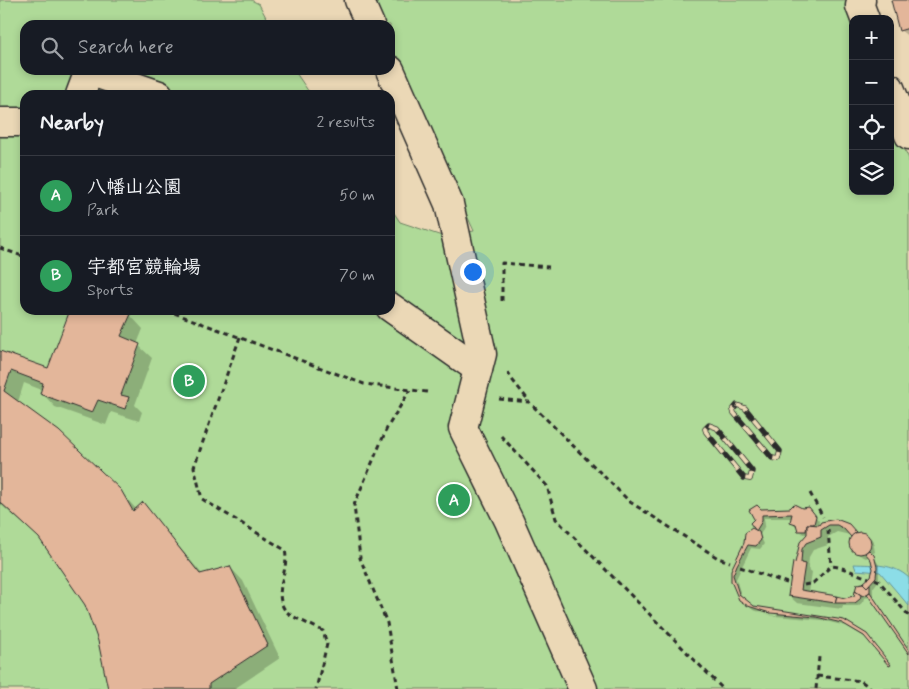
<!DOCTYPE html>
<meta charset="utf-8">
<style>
:root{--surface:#171b24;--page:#20242c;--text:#f1f3f6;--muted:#9ea1a6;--line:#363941;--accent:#c8321e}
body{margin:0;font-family:Mynerve,"Klee One",sans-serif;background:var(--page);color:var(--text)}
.controls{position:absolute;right:15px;top:15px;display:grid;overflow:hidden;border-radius:10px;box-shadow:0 2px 8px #0003}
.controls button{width:45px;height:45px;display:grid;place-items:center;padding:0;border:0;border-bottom:1px solid var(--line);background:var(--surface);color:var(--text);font:25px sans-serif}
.you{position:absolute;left:472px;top:271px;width:18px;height:18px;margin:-12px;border:4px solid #fff;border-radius:50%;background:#1a73e8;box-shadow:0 0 0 8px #1a73e833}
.badge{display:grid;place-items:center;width:32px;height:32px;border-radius:50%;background:var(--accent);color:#fff;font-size:16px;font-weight:700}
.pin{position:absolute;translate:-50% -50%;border:2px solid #fff;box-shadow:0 1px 5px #0006}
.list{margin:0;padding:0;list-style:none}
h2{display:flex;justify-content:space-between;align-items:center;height:65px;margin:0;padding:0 20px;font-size:21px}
h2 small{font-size:16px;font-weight:400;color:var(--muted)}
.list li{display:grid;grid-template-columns:32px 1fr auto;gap:15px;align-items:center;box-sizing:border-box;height:80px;padding:0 20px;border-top:1px solid var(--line)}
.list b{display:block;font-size:19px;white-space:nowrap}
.list p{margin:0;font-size:16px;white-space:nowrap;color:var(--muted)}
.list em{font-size:16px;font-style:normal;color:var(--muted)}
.icon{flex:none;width:28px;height:28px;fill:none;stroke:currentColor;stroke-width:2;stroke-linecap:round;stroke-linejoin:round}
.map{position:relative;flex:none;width:909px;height:689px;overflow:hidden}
.search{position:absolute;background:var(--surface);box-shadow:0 2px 8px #0003;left:20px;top:20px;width:375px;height:55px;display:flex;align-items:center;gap:12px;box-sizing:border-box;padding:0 18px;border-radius:15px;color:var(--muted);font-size:19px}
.panel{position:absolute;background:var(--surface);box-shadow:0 2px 8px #0003;left:20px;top:90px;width:375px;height:225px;border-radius:15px}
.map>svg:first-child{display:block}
</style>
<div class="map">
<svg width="909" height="689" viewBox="0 0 909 689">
<rect width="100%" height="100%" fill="#ebd8b6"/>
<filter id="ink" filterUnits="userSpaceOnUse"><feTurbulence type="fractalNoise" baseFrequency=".02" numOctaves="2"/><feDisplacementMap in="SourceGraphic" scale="10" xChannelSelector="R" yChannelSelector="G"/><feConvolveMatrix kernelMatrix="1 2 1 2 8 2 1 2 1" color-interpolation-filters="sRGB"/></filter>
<g filter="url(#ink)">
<!-- green -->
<path fill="#afda98" stroke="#6d8262" d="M0,0H251L259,4L270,25H25V70H294L311,95H25V310H390V207L400,222L442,236L474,231L390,46V25H381L369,0H863L853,19V191H890V117L909,159V689H0Z"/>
<!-- water -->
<path fill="#8cdde7" stroke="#65969c" d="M854,564C874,565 893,563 909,578V606L880,572L856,570Z"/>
<!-- shadow -->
<g fill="#0003" fill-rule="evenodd">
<path d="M892,0H909V37L900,30Z"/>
<path d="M72,310H116L130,315L143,329L137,344L152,358L135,405L142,412L139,421L111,412L106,425L55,407L42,393V390L24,383L18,402L120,491L137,510L143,504L202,574L230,567L243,581L280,658L234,689H109L99,640L86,605L42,540L0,504V352L49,370Z"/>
<path d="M761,510L812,512L819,521L818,527L842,522L857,535L870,537L873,541L875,552L872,554L879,565V580L873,588V596L909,652L871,597L864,598L863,602L858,606H843L842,609L797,603L789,596L801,543L809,534H803L792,522L793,518H764L765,525L760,535L764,544L760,549L751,548L736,579L742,598L754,608L843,621L871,639L893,668L868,639L846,626L821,620L775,616L753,610L741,599L732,581V570L746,543V534L754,528L751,524ZM837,532L850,535L853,537L850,539L852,551L866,558L869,556L874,569L869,581L858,585L855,597L845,599L809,593L812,572L808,569L809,557L813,550L828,545V537ZM765,610L777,614L776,617L758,611Z"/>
</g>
<!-- building -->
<g fill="#e3b69a" stroke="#2b2b2b">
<path d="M891,0H909V28L899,31Z"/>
<path d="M70,310H120L131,314L121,336L140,344L121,395L129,397L125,409L98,400L92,413L40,394L43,383L11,371L4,391L59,431L121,490L133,511L143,502L200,574L230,566L268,645L209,684V689H108L98,641L85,605L39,538L0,502V351L48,368Z"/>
<path d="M794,504L802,508L809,507L816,516L814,524H807L806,531H798L796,524L790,522L792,514L762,515V521L756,531L750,523L754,519L749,510L757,505L761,509L790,508Z"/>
<path d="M836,519L849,524L856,532L851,537L844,529L837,525H829L821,530V537L806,543L802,549L801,563L805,564L801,590L837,596L835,603L788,596L793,562L795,563L800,542L807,534V524L819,525L821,522Z"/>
<path d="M752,528L759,532L761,540L756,546L748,545L737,565L733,575L739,594L754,606L844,620L867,634L891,665L889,666L864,636L842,623L816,617L770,613L748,606L739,600L731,581V570L744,543L745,533Z"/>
<circle cx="860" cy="543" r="11"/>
<path d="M869,550L874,555L877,567L876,577L867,587L863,583L871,576L873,569L871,560L865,553Z"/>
<path d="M863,583L867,587L870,584V592L863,596L855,591L857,584Z"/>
<path d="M855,591L861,595L860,599L855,603H835L837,596L845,598L854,596Z"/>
<path d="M870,592L909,650V654L867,594Z"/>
</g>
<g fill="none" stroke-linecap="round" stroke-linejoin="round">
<defs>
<g id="minor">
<path d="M359,0L370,25"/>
<path d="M861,0L860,6L865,19"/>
<path d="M390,70L449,204L482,354L463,428L509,521L583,689"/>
<path d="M890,88L909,135"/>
<path d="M80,95L89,71L159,95"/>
<path d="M0,122H25"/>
<path d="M390,307L478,369"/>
</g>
</defs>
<!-- minor casing -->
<use href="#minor" stroke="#2b2b2b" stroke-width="31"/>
<!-- path -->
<g stroke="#2b2b2b" stroke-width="3" stroke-dasharray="5 4" stroke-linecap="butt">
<path d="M0,248L25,257"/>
<path d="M502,301V263L549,267"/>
<path d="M166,310L364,384L427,392"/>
<path d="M240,337L194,467L202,499L285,550C290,570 272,592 285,610C290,617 314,626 323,631L327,644L316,689"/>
<path d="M508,372L510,377L529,401"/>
<path d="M499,399L529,402L630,502L718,558L730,562"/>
<path d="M501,436L547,486L556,519L723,689"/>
<path d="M810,493L823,517"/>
<path d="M828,530L831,566"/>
<path d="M740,567L787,583"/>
<path d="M875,579L879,581L909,616"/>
<path d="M804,585L813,583L831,566C845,567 855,574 869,578"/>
<path d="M817,676L861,681L872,689"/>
<path d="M398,689L387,623L360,558L354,505L387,428L410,390"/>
<path d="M816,689L819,657"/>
</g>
<!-- minor -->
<use href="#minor" stroke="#ebd8b6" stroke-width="28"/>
<defs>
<g id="rail">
<path d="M737,405L745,408L780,451L778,459L772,458L734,413L733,410Z"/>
<path d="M709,425L717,428L752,471L750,479L744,478L706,432L705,429Z"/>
</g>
</defs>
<!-- rail casing -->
<use href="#rail" stroke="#2b2b2b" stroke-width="5.5"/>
<!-- rail -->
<use href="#rail" stroke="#ebd8b6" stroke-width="4" stroke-dasharray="11" stroke-linecap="butt"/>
</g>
</g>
</svg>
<div class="controls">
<button>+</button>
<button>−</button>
<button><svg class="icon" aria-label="locate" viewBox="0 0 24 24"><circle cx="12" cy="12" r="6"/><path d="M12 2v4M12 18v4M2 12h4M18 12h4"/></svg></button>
<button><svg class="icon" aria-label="layers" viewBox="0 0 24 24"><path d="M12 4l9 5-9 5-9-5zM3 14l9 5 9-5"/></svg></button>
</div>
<div class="you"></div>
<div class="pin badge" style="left:454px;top:500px;background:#2e9e5b">A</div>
<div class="pin badge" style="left:189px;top:381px;background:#2e9e5b">B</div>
<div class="search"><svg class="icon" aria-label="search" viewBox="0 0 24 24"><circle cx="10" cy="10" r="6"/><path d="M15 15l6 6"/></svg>Search here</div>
<section class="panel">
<h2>Nearby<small>2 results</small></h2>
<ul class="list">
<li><span class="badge" style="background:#2e9e5b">A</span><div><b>八幡山公園</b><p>Park</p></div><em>50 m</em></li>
<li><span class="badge" style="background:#2e9e5b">B</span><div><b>宇都宮競輪場</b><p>Sports</p></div><em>70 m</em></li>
</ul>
</section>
</div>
